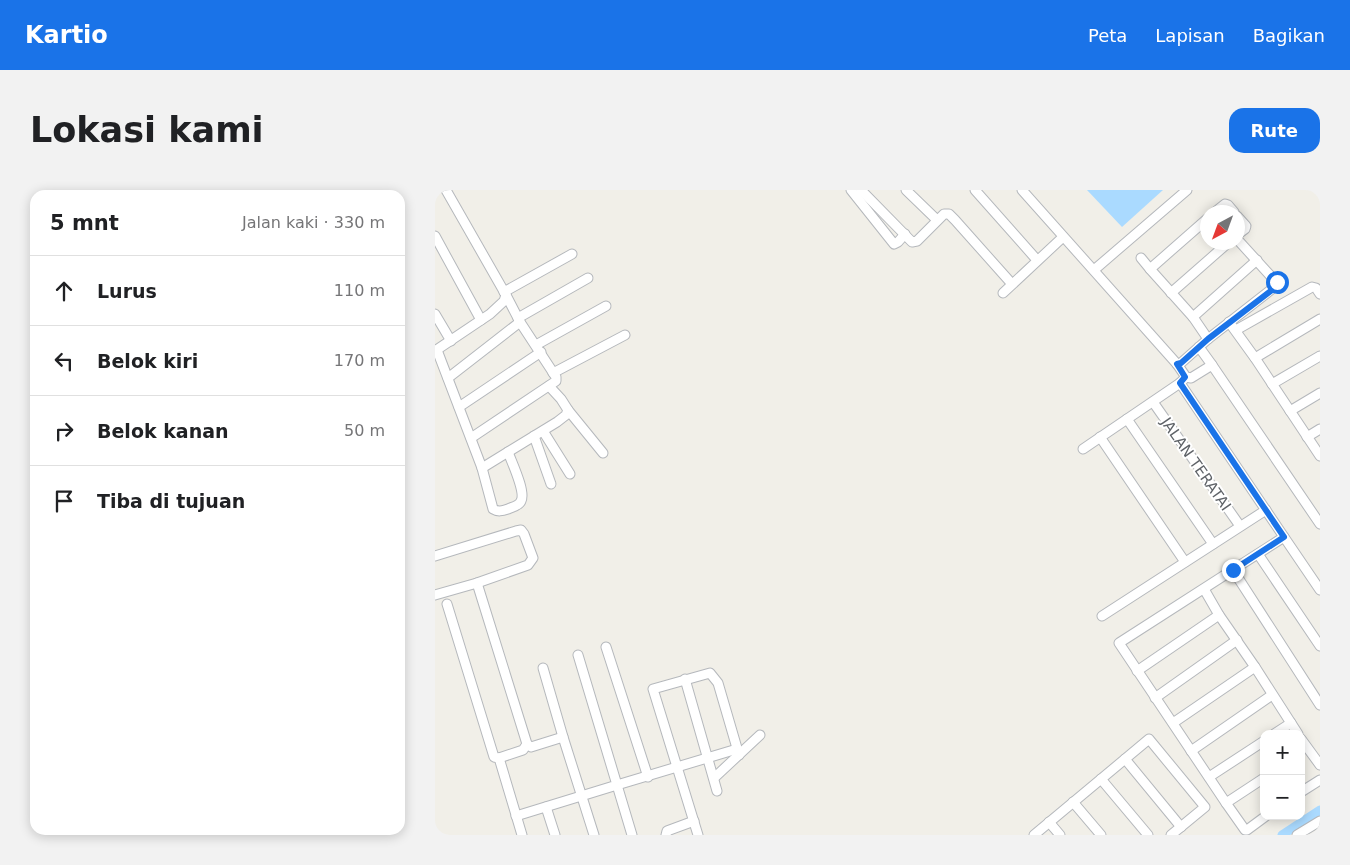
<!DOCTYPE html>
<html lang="id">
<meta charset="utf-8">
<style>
:root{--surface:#fff;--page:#f2f2f2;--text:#202124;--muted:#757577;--line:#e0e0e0;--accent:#1a73e8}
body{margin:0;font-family:"DejaVu Sans",sans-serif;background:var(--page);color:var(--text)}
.controls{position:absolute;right:15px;bottom:15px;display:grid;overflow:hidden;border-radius:10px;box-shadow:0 2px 12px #0003}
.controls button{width:45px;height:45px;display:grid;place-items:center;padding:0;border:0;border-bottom:1px solid var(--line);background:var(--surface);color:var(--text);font:25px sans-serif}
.compass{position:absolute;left:765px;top:15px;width:45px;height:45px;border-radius:50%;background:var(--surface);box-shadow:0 2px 12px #0003;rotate:221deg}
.stop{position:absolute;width:15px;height:15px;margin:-11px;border:4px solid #1a73e8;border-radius:50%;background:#fff}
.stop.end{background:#1a73e8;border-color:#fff;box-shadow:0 1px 5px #0008}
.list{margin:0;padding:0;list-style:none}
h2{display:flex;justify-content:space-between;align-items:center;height:65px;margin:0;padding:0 20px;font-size:21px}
h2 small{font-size:16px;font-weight:400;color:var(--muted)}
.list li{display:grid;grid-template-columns:32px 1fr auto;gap:15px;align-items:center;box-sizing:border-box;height:70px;padding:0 20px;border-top:1px solid var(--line)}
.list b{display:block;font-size:19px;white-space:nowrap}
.list em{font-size:16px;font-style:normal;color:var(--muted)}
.icon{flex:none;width:28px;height:28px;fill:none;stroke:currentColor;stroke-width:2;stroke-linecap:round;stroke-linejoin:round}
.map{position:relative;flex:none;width:885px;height:645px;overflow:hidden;border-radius:15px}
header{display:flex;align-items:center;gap:30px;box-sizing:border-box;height:70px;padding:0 25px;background:var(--accent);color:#fff}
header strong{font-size:24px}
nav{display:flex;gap:28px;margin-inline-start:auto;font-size:18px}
.intro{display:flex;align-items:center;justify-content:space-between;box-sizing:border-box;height:120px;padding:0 30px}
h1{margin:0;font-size:35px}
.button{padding:12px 22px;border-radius:15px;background:var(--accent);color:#fff;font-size:18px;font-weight:700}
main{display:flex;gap:30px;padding:0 30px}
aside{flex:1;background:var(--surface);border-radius:15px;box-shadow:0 2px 12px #0003}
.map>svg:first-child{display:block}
</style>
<header>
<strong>Kartio</strong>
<nav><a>Peta</a><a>Lapisan</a><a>Bagikan</a></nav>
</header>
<div class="intro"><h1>Lokasi kami</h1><a class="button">Rute</a></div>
<main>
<aside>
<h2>5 mnt<small>Jalan kaki · 330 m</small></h2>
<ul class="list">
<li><svg class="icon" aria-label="ahead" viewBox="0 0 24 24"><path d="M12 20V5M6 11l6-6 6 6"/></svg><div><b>Lurus</b></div><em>110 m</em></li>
<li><svg class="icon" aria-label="left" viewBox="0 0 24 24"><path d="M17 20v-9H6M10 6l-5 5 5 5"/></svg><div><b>Belok kiri</b></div><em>170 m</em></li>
<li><svg class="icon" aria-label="right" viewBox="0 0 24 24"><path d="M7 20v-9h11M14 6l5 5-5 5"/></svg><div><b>Belok kanan</b></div><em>50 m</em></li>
<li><svg class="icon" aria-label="arrive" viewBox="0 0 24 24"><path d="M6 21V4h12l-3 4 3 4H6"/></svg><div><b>Tiba di tujuan</b></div></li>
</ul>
</aside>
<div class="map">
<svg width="885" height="645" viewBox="0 0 885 645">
<rect width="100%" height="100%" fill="#f1efe8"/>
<!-- water -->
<path fill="#aadaff" d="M652,0H728L687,37Z"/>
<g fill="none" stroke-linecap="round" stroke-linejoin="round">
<!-- canal -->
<path stroke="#aadaff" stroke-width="9" d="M847,645L885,620"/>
<defs>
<g id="minor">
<path d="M416,0L459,54L463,52L470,44"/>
<path d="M426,0L477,52L482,51L509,24H514L520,30L577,94"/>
<path d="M471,0L502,30"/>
<path d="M540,0L602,70"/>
<path d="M587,0L742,174L746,173L773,149L842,95V93L802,49"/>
<path d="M780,22L790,14L793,15L799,22"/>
<path d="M802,26L811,36L810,39L802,45"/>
<path d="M0,46L46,130"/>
<path d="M706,68L715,79L772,29"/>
<path d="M715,79L758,127L773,149"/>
<path d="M659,80L752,0"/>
<path d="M69,102L137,64"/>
<path d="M568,103L628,47"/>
<path d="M736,103L794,52"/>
<path d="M0,124L16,151"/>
<path d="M758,127L822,70"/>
<path d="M83,128L153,88"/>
<path d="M794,132L820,168L885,266"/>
<path d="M801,140L877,97L881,98L885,104"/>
<path d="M101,155L171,116"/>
<path d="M764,157L777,175"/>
<path d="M2,160L47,278L58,319C63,322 67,321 73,319C77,317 84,316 86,311C91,302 77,273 73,262"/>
<path d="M0,161L55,124L69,111L71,105L11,0"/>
<path d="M820,168L885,129"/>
<path d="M742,174L751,187L756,188L777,175L885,334"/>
<path d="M118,183L190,145"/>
<path d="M751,187L745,193L849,347"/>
<path d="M13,188L85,132"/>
<path d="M837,194L885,166"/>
<path d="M718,212L805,336"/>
<path d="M24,217L106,162"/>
<path d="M133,220L168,263"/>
<path d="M855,221L885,203"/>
<path d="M692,229L778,354"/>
<path d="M108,241L135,284"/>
<path d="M99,246L116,294"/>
<path d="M665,247L750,372"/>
<path d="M872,247L885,239"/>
<path d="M36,248L121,191V187L85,132L71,105"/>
<path d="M648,259L745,193"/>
<path d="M47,278L122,232L131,225L133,220L126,209L114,196"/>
<path d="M823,364L885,456"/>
<path d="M0,366L81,341L86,340L89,344L98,368L93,375L42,393"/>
<path d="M798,380L885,515"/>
<path d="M769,399L784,425L820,477L863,544"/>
<path d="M0,405L42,393L92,554L96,557L128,547L159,645"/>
<path d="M12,414L59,567L64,568L87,645"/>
<path d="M667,426L831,320"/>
<path d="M171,457L213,587"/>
<path d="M108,478L128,547"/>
<path d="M702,481L784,425"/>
<path d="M250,489L282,601"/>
<path d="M720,508L802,450"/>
<path d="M738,533L820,477"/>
<path d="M839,544L856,533"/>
<path d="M866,549L885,575"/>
<path d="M756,561L837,505"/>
<path d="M64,568L88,560L92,554"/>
<path d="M690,569L746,637"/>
<path d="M774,587L829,551"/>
<path d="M279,588L325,545"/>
<path d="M829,588L791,613L684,453L849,347L885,400"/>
<path d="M666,589L713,645"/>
<path d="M866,602L885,590"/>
<path d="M638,612L666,645"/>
<path d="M791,613L810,640H812L831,626"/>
<path d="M111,617L120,645"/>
<path d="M81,626L182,595L143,465"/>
<path d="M614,632L625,645"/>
<path d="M197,645L182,595L302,559"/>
<path d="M231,645L232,641L259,631"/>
<path d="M263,645L218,499L275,483L283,493L304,565"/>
<path d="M599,645L714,549L770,617L736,645"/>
<path d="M862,645L885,631"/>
</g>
</defs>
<!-- minor casing -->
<use href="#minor" stroke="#b5b8bc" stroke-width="11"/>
<!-- minor -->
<use href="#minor" stroke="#fff" stroke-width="9"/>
</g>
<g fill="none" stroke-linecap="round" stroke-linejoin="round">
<!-- route -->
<path stroke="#1a73e8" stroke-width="6" d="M798,380L849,347L745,193L750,187L742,174L746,173L773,149L841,97L842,92"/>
</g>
<g text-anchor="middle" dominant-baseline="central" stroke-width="4" stroke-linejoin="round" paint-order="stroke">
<!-- street labels -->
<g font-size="15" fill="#5f6368" stroke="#fff">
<text transform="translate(761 274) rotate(55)">JALAN TERATAI</text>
</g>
</g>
</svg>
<div class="controls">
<button>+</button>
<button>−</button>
</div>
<svg class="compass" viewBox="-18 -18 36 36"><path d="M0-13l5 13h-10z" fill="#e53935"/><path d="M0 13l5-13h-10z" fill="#757577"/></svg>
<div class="stop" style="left:842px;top:92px"></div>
<div class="stop end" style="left:798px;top:380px"></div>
</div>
</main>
